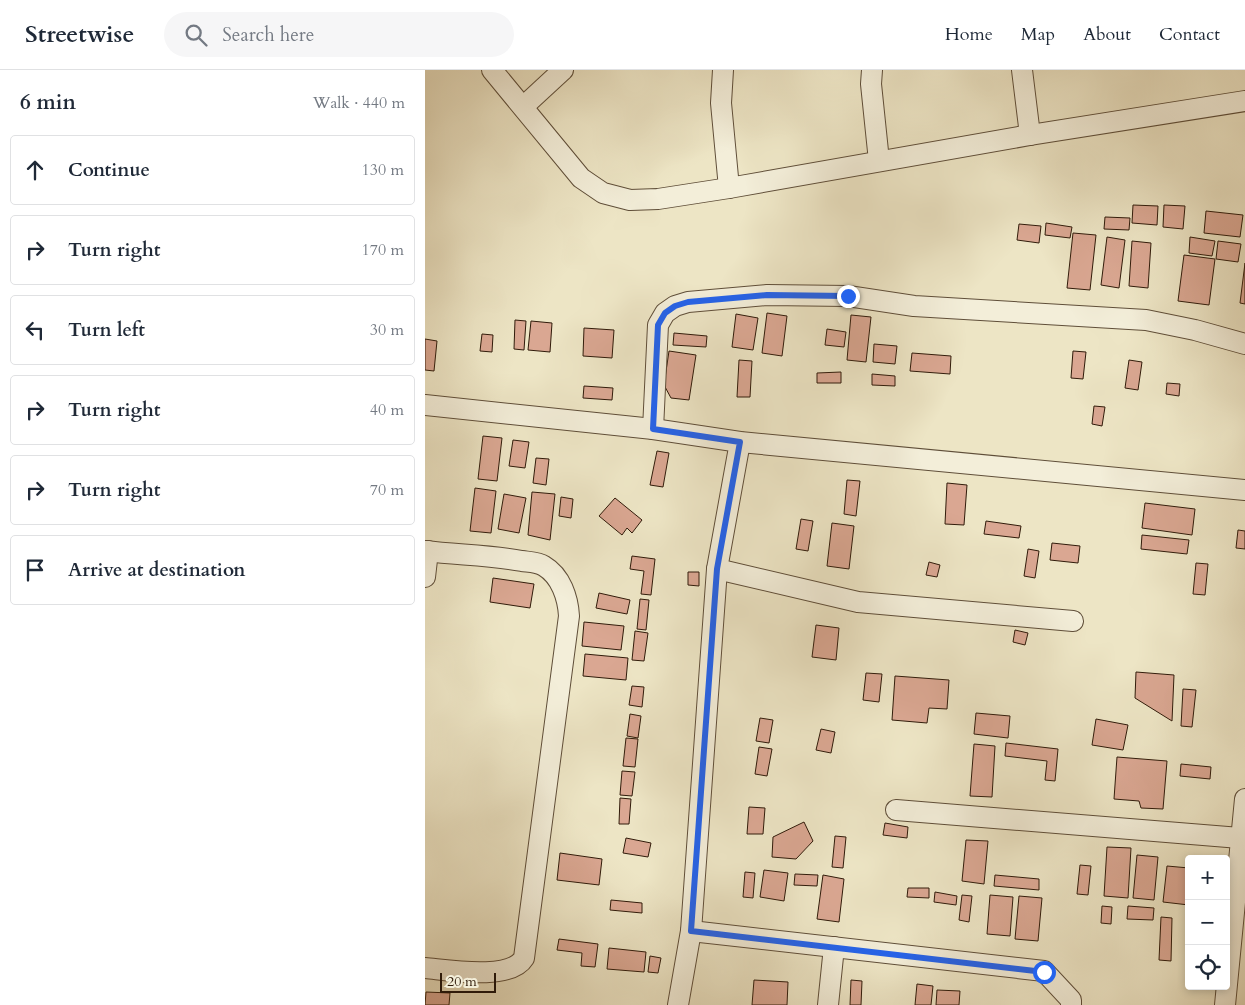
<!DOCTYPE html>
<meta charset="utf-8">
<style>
:root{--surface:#fff;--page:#f6f6f7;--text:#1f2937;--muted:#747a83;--line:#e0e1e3}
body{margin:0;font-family:Cardo,serif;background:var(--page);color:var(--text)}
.controls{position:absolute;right:15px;bottom:15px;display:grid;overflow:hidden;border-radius:5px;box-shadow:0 2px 8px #0003}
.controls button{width:45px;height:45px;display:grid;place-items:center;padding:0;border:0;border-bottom:1px solid var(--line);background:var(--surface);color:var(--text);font:25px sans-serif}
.scale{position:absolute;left:15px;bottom:12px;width:56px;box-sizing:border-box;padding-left:5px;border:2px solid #301b0a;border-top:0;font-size:14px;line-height:18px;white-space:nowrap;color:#301b0a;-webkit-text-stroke:4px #f3eed9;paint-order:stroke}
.stop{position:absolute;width:15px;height:15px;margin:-11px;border:4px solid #2563eb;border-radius:50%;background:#fff}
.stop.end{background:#2563eb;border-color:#fff;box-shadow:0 1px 5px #0008}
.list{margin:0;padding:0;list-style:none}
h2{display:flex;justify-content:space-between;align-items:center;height:65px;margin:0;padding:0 20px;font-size:21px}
h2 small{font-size:16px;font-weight:400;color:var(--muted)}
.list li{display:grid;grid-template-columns:32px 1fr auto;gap:15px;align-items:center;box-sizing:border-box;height:70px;margin:0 10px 10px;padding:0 10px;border:1px solid var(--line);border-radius:5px}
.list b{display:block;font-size:19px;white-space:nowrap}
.list em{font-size:16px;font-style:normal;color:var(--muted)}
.icon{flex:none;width:28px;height:28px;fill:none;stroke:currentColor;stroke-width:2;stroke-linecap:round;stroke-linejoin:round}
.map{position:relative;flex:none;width:820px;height:935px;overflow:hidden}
header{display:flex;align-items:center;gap:30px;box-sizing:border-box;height:70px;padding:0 25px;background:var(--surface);border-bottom:1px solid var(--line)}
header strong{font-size:24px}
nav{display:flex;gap:28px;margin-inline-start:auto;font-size:18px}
.search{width:350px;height:45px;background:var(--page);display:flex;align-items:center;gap:12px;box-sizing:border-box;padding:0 18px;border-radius:28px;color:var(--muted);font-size:19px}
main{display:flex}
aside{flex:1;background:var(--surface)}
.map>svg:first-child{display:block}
</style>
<header>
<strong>Streetwise</strong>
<div class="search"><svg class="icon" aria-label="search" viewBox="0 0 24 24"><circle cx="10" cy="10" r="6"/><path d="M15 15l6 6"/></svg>Search here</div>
<nav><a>Home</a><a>Map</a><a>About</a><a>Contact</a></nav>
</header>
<main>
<aside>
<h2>6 min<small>Walk · 440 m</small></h2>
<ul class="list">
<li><svg class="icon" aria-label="ahead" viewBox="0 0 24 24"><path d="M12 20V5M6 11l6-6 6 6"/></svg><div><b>Continue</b></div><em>130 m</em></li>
<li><svg class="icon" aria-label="right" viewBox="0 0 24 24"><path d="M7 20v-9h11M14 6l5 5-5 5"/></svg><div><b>Turn right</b></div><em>170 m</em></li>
<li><svg class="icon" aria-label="left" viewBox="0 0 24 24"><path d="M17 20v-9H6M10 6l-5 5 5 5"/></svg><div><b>Turn left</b></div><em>30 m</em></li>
<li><svg class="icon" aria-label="right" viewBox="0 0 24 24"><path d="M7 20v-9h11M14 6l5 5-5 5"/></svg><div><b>Turn right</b></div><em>40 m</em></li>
<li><svg class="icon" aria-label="right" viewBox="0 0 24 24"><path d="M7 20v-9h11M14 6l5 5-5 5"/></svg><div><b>Turn right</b></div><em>70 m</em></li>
<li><svg class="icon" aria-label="arrive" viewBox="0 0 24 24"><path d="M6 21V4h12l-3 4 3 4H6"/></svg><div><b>Arrive at destination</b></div></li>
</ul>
</aside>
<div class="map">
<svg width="820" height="935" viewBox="0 0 820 935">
<rect width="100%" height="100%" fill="#ede5c5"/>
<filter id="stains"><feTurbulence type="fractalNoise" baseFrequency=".004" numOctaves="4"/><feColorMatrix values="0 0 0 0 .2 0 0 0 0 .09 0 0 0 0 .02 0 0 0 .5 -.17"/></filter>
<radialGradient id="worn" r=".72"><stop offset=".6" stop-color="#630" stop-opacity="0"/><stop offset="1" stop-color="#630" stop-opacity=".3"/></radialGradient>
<!-- building -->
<g fill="#daa792" stroke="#301b0a">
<path d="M708,135L733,136L732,155L707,153Z"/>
<path d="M739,135L760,136L758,159L738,157Z"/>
<path d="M781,141L818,145L815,167L779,163Z"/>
<path d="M680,147L705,148L704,160L679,159Z"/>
<path d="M621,153L647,157L645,168L620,165Z"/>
<path d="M594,154L616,156L614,173L592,170Z"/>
<path d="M648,163L671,165L665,220L642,218Z"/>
<path d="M682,167L700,170L694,218L676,215Z"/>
<path d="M765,167L790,171L787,186L764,183Z"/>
<path d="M707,171L726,173L723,218L704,216Z"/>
<path d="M793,171L816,174L813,192L791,189Z"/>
<path d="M759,185L790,189L784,235L753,231Z"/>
<path d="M820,193V234L815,233Z"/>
<path d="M342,243L362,246L357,286L337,283Z"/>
<path d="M311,244L333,248L328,280L307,277Z"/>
<path d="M426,245L446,247L441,292L422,290Z"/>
<path d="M90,250L101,251L99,280L89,279Z"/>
<path d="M106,251L127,253L125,282L103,280Z"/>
<path d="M159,258L189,260L187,288L158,286Z"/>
<path d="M402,259L421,262L419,277L400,275Z"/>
<path d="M249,263L282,266L281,277L248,275Z"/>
<path d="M57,264L68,265L67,282L55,281Z"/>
<path d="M0,269L12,271L9,301L0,300Z"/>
<path d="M449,274L472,276L470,294L448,292Z"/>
<path d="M244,281L271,285L264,330L246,328L239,315Z"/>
<path d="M648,281L661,282L658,309L646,308Z"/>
<path d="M487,283L526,286L525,304L485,301Z"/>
<path d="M314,290L327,291L325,327H312Z"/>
<path d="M704,290L717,292L713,320L700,318Z"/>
<path d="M416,302V313H392V303Z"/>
<path d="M447,304L470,306V316L447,315Z"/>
<path d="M742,313L755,314L754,326L741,324Z"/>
<path d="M159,316L188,318L187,330L158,328Z"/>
<path d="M669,336L680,337L677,356L667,354Z"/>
<path d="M58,366L77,368L72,411L53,409Z"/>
<path d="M88,370L104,372L100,398L84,396Z"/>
<path d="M232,381L244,383L238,417L225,415Z"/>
<path d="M111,388L124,389L121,415L108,413Z"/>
<path d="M422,410L435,411L431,446L419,444Z"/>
<path d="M522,413L542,415L539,455L520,454Z"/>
<path d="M50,418L71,421L66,463L45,461Z"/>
<path d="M107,422L130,424L125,470L103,465Z"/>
<path d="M79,424L101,428L94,463L73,459Z"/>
<path d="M136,427L148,429L146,448L134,446Z"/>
<path d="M190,428L217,450L207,463L202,458L197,465L174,446Z"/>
<path d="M720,433L770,439L767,465L717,458Z"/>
<path d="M376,449L388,451L383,481L371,479Z"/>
<path d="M561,451L596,456L594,468L559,464Z"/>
<path d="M407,453L429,456L424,499L402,496Z"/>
<path d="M813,460L820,461V479L811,478Z"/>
<path d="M717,465L764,470L762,484L716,479Z"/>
<path d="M627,473L655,476L653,493L625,490Z"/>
<path d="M603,479L614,481L610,508L599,506Z"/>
<path d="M207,486L230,489L226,525L216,524L219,501L205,499Z"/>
<path d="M504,492L515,495L512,507L501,505Z"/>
<path d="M771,493L783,494L780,525L768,524Z"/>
<path d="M263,502H274V516L263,515Z"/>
<path d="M68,508L109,514L105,538L65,532Z"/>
<path d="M174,523L205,530L202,544L171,538Z"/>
<path d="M215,529L224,530L221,560L212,559Z"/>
<path d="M159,552L199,556L196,580L157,576Z"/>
<path d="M391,555L414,558L411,590L387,587Z"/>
<path d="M590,560L603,563L600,575L588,572Z"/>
<path d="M210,561L223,563L219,591L207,590Z"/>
<path d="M160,584L203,588L201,610L158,606Z"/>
<path d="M711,602L749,605L747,651L710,628Z"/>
<path d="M441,603L457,604L454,632L438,630Z"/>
<path d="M470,606L524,610L522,639L504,638L502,653L467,650Z"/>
<path d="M207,616L219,617L217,637L204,635Z"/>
<path d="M758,619L771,620L767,657L756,656Z"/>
<path d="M551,643L585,646L583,668L549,664Z"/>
<path d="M205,644L216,646L213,668L202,666Z"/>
<path d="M335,648L348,650L344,673L331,671Z"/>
<path d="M671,649L703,655L698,680L667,675Z"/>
<path d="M396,659L410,662L406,683L391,680Z"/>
<path d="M201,668L213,669L210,697L198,696Z"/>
<path d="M581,673L633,679L630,711L620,710L622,691L580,686Z"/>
<path d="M549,674L570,676L567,727L545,726Z"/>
<path d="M334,677L347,679L342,706L330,704Z"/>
<path d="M692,687L742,691L738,739L716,738L714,731L689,729Z"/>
<path d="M756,694L786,697L785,709L755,706Z"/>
<path d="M197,701L210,702L207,726L195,725Z"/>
<path d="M195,728L206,729L204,754H194Z"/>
<path d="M324,737L340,738L338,764H322Z"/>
<path d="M379,752L388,771L371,789L347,787L348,767Z"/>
<path d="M460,753L483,757L482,768L458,765Z"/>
<path d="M410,766L421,767L418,798L407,797Z"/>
<path d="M201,768L226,773L223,787L198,783Z"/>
<path d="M541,770L563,771L559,814L537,811Z"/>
<path d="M682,777L706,778L703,828L679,826Z"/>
<path d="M135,783L177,789L174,815L132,810Z"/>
<path d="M712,785L733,787L729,830L708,828Z"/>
<path d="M655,795L666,796L663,825L652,824Z"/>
<path d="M742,796L764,798V835L738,832Z"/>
<path d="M339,800L363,803L359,831L335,827Z"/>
<path d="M320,802L330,803L328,828L318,827Z"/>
<path d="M370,804L393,805L392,816L369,815Z"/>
<path d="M398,805L419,809L414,852L392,849Z"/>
<path d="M570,805L614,809V820L569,816Z"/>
<path d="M483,818H504V828L482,827Z"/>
<path d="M510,822L532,826L531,835L509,832Z"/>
<path d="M537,825L547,826L544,852L534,850Z"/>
<path d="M565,825L588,827L585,866L562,864Z"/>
<path d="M594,826L617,828L613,871L590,869Z"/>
<path d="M186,830L217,833V843L185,840Z"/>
<path d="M677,836L687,837L686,854L676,853Z"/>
<path d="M703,836L729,838L728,850L702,849Z"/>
<path d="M736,847L747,848L746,891L734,890Z"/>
<path d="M134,869L173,874L170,897L156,896L157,883L132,880Z"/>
<path d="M184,878L221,882L219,902L182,899Z"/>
<path d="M225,886L236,888L233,903L223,902Z"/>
<path d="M329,910L363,912L362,935H327Z"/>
<path d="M426,910L437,911L436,935H425Z"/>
<path d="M492,914L508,916L506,935H490Z"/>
<path d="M512,920L535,921L534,935H511Z"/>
<path d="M1,922L25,923L24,935H0Z"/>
</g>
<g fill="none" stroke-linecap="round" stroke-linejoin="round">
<defs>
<g id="minor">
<path d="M67,0L156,108L178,123L205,130L233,129L304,118L605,65L820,31"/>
<path d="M298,0L296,33L304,118"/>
<path d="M447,0L446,14L454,91"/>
<path d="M597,0L605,65"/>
<path d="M99,36L138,0"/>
<path d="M0,335L228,359L315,372L820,420"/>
<path d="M228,359L233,255L240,243L250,236L263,232L342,225L423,226L489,236L721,250L770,260L820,274"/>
<path d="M0,481C32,485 65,485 97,491C104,492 113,492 119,496C136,506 143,528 144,546L99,888C85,911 23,900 0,898"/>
<path d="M292,499L433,532L648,551"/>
<path d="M0,507L3,481"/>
<path d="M471,740L815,768"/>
<path d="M266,861L619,901L646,930V935"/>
<path d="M253,935L266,861L292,499L315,372"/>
<path d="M403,935L409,877"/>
<path d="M800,935L820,729"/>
</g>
</defs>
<!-- minor casing -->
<use href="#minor" stroke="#5f4e39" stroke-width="22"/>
<!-- minor -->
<use href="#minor" stroke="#f3eed9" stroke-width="20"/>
</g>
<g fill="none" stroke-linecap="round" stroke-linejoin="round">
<!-- route -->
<path stroke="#2563eb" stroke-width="6" d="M423,226L342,225L263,232L250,236L240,243L233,255L228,359L315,372L292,499L266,861L619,902"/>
</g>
<rect width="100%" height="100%" filter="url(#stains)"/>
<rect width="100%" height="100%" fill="url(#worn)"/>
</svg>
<div class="controls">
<button>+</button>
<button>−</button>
<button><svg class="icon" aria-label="locate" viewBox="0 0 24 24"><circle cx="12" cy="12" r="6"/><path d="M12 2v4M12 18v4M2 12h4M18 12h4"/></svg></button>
</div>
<div class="scale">20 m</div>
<div class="stop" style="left:619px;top:902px"></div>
<div class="stop end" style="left:423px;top:226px"></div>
</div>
</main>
